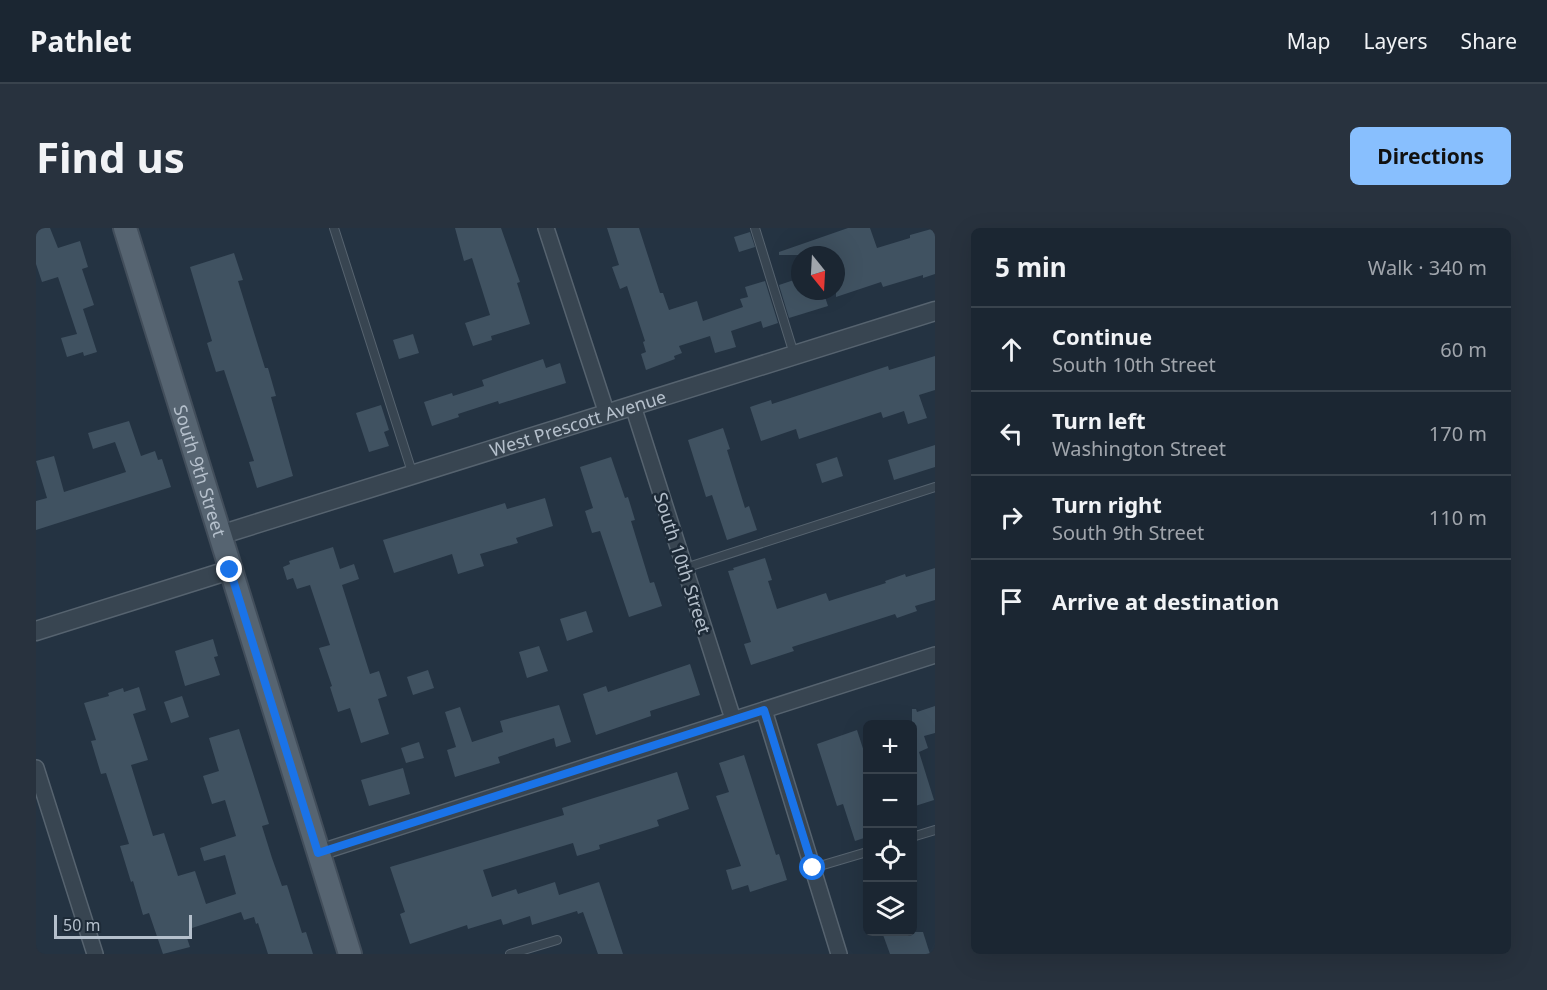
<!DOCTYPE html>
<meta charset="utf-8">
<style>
:root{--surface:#1b2632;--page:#28323e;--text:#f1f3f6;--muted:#a0a5ac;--line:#39434d;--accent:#88bffe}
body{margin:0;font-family:"Noto Sans",sans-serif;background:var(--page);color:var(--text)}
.controls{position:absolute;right:18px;bottom:18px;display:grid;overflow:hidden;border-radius:9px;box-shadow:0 6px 24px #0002}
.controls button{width:54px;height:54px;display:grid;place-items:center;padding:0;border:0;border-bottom:2px solid var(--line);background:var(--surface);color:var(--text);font:30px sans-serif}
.compass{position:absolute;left:755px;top:18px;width:54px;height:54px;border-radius:50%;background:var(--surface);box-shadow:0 6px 24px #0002;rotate:162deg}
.scale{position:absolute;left:18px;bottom:15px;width:138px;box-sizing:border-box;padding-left:6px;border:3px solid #b5c0cc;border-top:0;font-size:16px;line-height:21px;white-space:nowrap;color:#b5c0cc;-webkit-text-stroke:4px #1d2a37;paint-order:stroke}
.stop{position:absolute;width:18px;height:18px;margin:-14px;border:4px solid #1a73e8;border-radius:50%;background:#fff}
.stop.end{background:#1a73e8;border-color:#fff;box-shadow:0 2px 6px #0008}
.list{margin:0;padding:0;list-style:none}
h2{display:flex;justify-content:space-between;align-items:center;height:78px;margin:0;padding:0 24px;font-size:26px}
h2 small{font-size:20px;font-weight:400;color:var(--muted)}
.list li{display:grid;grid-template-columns:39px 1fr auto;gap:18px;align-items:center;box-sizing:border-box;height:84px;padding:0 24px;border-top:2px solid var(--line)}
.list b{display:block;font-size:22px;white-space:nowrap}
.list p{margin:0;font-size:20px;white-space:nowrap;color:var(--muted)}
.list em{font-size:20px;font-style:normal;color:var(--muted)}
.icon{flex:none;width:33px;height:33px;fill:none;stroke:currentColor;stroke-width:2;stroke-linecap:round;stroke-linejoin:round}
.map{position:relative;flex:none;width:899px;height:726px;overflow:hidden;border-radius:9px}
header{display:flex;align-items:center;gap:36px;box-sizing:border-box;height:84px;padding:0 30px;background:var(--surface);border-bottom:2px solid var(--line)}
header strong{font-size:28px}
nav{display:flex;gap:33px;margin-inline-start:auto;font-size:21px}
.intro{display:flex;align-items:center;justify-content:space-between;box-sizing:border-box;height:144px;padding:0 36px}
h1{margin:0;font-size:42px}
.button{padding:15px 27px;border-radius:9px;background:var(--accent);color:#111;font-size:21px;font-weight:700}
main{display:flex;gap:36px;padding:0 36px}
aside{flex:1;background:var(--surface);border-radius:9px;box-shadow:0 6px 24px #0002}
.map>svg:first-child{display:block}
</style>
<header>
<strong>Pathlet</strong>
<nav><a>Map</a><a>Layers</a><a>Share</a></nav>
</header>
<div class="intro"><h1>Find us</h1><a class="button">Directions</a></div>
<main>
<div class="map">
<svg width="899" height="726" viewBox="0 0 899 726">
<rect width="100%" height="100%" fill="#243342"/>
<!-- building -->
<g fill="#405261">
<path d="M0,0H14L22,20L44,13L52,39L46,41L58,77L47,81L61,124L48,128L47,124L31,129L25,110L41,106L22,49L6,54L0,36Z"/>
<path d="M419,0H465L484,54L481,55L494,96L455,108L456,112L437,118L429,95L454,87L436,30L428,33Z"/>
<path d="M571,0H603L624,65H627L633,82L661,73L667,93L707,79L704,71L712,69L709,59L729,53L742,95L727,100L725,93L695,103L700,119L679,125L674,108L643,118L646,125L638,128L639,131L610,142L605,126L610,124L607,114L609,113L591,58L584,61L576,39L583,37Z"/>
<path d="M812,0H834L841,20L874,10V7L899,0V46L887,50V47L847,59L845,54L800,69V27H743V24Z"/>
<path d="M714,4L719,19L703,24L698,9Z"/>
<path d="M198,25L207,52L202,53L229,140H232L240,168L235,169L257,248L221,260L213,234L218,233L188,142L180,144L171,115L176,113L154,39Z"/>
<path d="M764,50V63H787L792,78L753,90L743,57Z"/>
<path d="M377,106L383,125L363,131L357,112Z"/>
<path d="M899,128V162L883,167L891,190L872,196L868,183L847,190L845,184L763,211L760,201L725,213L714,179L735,172L736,176L852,138L853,142Z"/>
<path d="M507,131L510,140L524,135L530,155L463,176L462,173L422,186L423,189L396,198L388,174L416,165L417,168L448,158L446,152Z"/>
<path d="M345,177L353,202L348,204L353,218L333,224L320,185Z"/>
<path d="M93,193L105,228L119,223L122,232L126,231L135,259L0,302V273L11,270L0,233L18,228L28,264L90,244L79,214L57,221L52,205Z"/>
<path d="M687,200L694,221L691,222L709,280L713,278L721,302L691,312L676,267L670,269L652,212Z"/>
<path d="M899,217V239L858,252L852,232Z"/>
<path d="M575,229L589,270L592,269L599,292L595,293L614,355L618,354L626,378L593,389L564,303L556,305L549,283L557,280L544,239Z"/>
<path d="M801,229L807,248L786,255L780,236Z"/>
<path d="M509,270L517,298L480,310L482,315L444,326L448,338L422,346L416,326L358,345L347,312L469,275L471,281Z"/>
<path d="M297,319L304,341L318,336L323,351L306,357L334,446L343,443L351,468L342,471L353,506L325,515L314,480L302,484L294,459L296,458L283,420L294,417L274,357L261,361L257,350L251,352L247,339L254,336L253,333Z"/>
<path d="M729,330L736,352L732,353L741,381L790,365L793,373L850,355L849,353L869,346L870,349L899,340V372L879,378L881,383L861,390L859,386L756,419L758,423L715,437L708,416L715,414L692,343L698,342L697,340Z"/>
<path d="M550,383L557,404L531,413L524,391Z"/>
<path d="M177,411L182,428L178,429L184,447L149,458L139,423Z"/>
<path d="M503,418L512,443L491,450L483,424Z"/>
<path d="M654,436L664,467L614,483L615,488L560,507L547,466L570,458L572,464Z"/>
<path d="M392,442L398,460L377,467L371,449Z"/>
<path d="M103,459L110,482L97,486L112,532L95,537L117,608L128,605L142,648L159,643L170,676L200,666L189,627L168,633L164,620L200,608L189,572L176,576L167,548L183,543L173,510L203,501L233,596L226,598L236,630L246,658L251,657L266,705L270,704L277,726H232L222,695L220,696L218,689L208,692L205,684L153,701L156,709L151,710L154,719L127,726L113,685L107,687L97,653L95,654L84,618L93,616L70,545L65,546L55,513L60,512L48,475L73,468L72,465L87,460L88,464Z"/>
<path d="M146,468L153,489L135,495L128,474Z"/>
<path d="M523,477L535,514L520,519L518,510L462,529L464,535L419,549L411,522L420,519L409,484L424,479L436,514L467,504L464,493Z"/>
<path d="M899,478V505L888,508L892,520L883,524L898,572L876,579V481H880L881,484Z"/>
<path d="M821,502L831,533V609L819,613L807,576L801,578L781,516Z"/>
<path d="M383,514L388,530L370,535L365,520Z"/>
<path d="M708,527L740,627L743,626L751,652L714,664L712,657L696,662L690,642L705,638L680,568L693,564L683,535Z"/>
<path d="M367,540L374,566L333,578L325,552Z"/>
<path d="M641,544L653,581L621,592L623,598L563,617L564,621L541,628L537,615L447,642L456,669L480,661L482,666L519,654L523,667L563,654L587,726H562L547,684L542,686L541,683L496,697L494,688L467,697L465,691L432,701L431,697L374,716L364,686L369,684L354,639L528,587L526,580Z"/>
<path d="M846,704H887L894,726H854Z"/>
</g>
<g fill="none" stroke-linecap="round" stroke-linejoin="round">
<defs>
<g id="service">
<path d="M298,0L377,247"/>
<path d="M719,0L758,126"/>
<path d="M649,340L899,259"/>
<path d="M876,609L899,602"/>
<path d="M777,640L831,624"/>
<path d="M474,726L521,712"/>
</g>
<g id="minor">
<path d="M510,0L571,186"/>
<path d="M597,178L697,491"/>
<path d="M728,482L803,726"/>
<path d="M0,540L59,726"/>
<path d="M282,625L899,427"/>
</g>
<g id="tertiary">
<path id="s1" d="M184,307L899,83"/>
<path d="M0,403L194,342"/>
</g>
<g id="primary">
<path id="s2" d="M89,0L314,726"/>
</g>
</defs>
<!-- service casing -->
<use href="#service" stroke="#56636f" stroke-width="10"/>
<!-- minor casing -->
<use href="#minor" stroke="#56636f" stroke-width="18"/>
<!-- tertiary casing -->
<use href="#tertiary" stroke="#56636f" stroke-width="21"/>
<!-- primary casing -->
<use href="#primary" stroke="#424e5b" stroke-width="26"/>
<!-- service -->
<use href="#service" stroke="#384551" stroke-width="8"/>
<!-- minor -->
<use href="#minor" stroke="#384551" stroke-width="15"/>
<!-- tertiary -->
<use href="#tertiary" stroke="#384551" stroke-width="18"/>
<!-- primary -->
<use href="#primary" stroke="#566471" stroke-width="22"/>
</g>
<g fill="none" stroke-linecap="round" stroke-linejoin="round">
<!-- route -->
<path stroke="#1a73e8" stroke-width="8" d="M194,342L282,625L728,482L777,640"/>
</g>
<g text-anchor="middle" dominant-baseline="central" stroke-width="5" stroke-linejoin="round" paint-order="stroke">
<!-- street labels -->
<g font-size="18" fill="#b5c0cc" stroke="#1d2a37">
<text stroke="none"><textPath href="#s1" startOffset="375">West Prescott Avenue</textPath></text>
<text stroke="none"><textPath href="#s2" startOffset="254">South 9th Street</textPath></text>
<text transform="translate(647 335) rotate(72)">South 10th Street</text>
</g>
</g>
</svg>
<div class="controls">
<button>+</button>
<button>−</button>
<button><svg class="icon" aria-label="locate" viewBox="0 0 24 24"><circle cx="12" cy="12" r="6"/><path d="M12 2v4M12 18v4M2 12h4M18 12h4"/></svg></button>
<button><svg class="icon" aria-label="layers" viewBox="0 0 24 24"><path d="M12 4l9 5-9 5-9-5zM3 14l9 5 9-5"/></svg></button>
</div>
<svg class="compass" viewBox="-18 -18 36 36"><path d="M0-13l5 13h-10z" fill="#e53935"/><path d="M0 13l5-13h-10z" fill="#a0a5ac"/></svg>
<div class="scale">50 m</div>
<div class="stop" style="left:777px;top:640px"></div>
<div class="stop end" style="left:194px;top:342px"></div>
</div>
<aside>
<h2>5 min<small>Walk · 340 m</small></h2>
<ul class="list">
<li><svg class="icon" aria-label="ahead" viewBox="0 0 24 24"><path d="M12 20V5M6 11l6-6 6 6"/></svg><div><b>Continue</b><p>South 10th Street</p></div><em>60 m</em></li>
<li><svg class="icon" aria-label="left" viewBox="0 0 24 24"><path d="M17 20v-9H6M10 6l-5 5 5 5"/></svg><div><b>Turn left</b><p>Washington Street</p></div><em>170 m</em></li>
<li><svg class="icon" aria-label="right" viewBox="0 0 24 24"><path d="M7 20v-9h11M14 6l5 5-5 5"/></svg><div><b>Turn right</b><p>South 9th Street</p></div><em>110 m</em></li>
<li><svg class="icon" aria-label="arrive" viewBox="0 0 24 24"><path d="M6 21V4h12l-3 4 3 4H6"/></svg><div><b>Arrive at destination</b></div></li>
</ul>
</aside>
</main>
